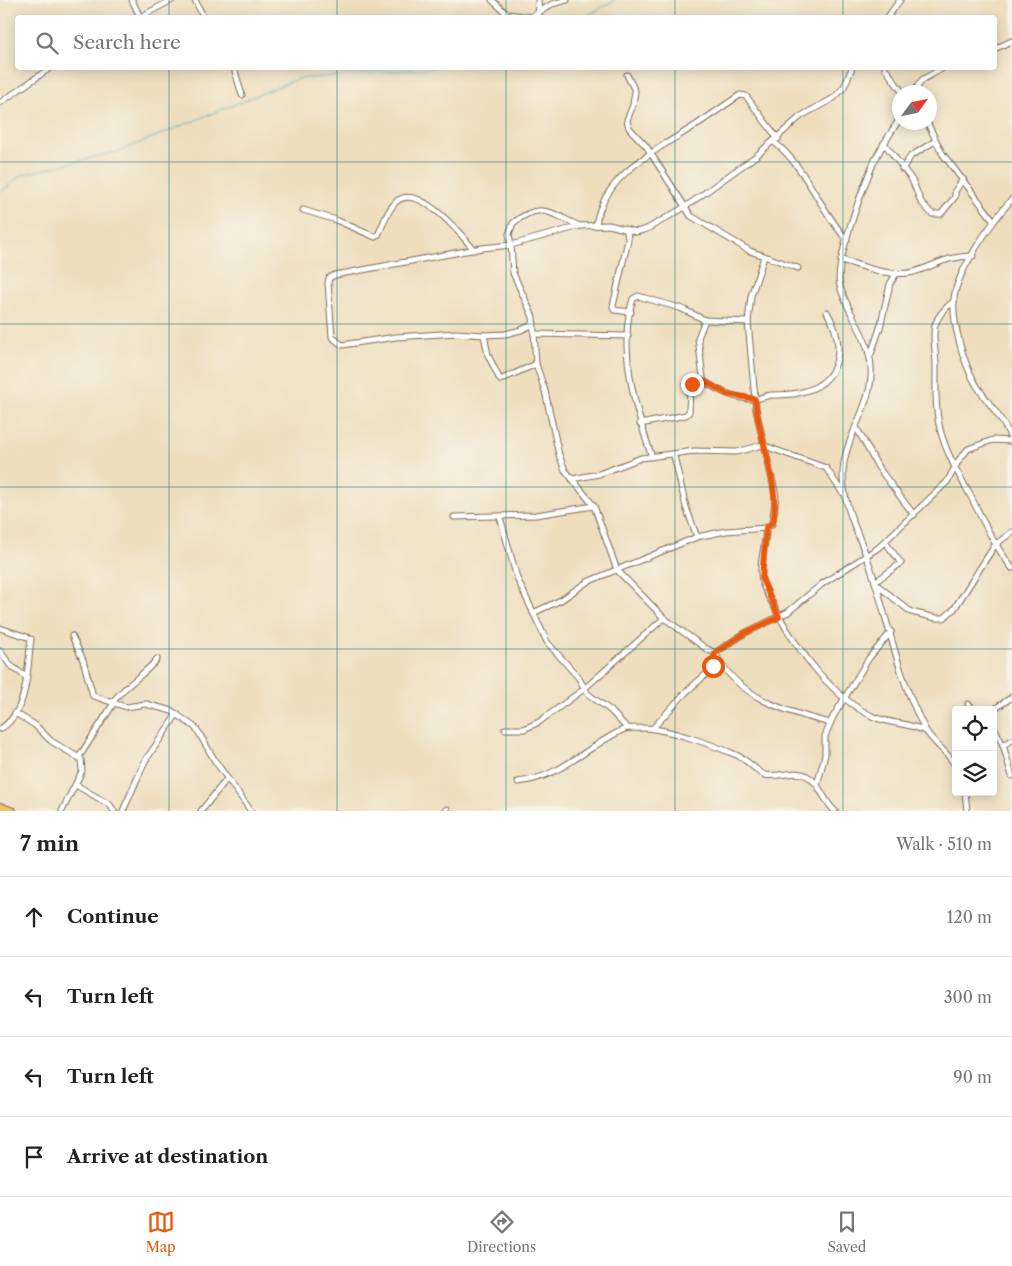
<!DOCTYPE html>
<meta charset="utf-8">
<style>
:root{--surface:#fff;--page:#f6f6f6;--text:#222;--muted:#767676;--line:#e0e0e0;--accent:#ea580c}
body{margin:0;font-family:"Libre Caslon Text",serif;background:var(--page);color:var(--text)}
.controls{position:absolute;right:15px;bottom:15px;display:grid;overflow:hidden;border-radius:5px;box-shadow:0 2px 12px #0003}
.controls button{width:45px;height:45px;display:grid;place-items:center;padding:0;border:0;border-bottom:1px solid var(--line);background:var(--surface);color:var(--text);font:25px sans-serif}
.compass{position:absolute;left:892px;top:85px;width:45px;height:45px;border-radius:50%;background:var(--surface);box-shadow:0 2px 12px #0003;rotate:57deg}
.stop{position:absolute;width:15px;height:15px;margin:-11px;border:4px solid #ea580c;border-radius:50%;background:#fff}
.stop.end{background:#ea580c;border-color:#fff;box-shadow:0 1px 5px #0008}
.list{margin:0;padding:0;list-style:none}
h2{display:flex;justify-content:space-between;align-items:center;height:65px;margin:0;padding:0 20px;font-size:21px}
h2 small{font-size:16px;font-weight:400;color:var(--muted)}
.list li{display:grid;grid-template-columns:32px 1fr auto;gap:15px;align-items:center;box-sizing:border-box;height:80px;padding:0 20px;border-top:1px solid var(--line)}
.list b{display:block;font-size:19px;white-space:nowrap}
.list em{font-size:16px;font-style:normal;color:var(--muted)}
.icon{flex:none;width:28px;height:28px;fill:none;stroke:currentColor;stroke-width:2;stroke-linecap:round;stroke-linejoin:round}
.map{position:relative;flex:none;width:1012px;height:811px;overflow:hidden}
.search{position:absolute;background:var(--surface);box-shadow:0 2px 12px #0003;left:15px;right:15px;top:15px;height:55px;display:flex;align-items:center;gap:12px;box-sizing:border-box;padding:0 18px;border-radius:5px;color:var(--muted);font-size:19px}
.sheet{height:385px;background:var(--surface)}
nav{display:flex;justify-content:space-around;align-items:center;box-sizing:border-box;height:70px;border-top:1px solid var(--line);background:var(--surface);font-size:14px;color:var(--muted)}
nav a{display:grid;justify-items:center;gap:2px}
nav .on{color:var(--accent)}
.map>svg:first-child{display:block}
</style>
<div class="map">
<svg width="1012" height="811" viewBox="0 0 1012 811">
<rect width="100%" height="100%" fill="#f7f3e8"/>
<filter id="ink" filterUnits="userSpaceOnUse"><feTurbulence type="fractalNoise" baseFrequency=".02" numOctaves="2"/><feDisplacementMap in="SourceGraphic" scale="10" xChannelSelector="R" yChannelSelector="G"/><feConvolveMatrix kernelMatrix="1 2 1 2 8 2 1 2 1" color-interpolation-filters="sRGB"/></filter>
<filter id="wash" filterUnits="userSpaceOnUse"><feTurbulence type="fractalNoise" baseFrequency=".0096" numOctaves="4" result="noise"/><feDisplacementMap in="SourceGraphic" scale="20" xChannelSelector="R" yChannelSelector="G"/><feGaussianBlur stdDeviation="1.12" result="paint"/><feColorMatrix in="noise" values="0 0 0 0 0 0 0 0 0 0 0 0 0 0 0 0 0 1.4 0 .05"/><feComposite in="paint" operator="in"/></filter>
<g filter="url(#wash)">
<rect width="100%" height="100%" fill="#eedebe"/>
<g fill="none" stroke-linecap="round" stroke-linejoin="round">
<!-- stream -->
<g stroke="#43abc2" stroke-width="1">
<path d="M583,18L615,0"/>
<path d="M0,193L21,175L120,151L297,79L434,68"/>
</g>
</g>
</g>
<g filter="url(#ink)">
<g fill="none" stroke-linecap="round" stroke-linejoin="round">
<defs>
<g id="minor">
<path d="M132,0L140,17L172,0"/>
<path d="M195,0L204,18"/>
<path d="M492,0L507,14L531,17L552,4L567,0"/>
<path d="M538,0L539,14"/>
<path d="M887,18L900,0"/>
<path d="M994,49L1012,41"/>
<path d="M234,68L242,95"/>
<path d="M852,68L844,87L834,98L801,116L756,156L685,207L647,229L636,232L609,225L580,226L511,245L513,273L533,317L536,364L545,391L559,455L565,470L594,506L617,570L664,618L705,648L715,653L745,633L788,612L822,584L878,548L947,482L959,460L968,449L993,440L1012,441"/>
<path d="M885,68L902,92"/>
<path d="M627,75L635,91L633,105L627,120L629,128L646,146L691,216L750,251L798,268"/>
<path d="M914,92L922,80L943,68"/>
<path d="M0,103L50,68"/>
<path d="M900,118C891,133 880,148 873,164C863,188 834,263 840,286C848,315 869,336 871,367C874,405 843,437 843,475C843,510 862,539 872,572C889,624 899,681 925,729C932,743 948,751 956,767"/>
<path d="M927,122L942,153L994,221"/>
<path d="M774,142C806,167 820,210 847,240"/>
<path d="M884,143L912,180L921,202L932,214H941L955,197V191L963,179"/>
<path d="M902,169L911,156L935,141"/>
<path d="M303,210L336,220L375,237L378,235C384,223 387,210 397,201C419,183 462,235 474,250"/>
<path d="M596,224C605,173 657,150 696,125C711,115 725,105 740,95L746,96L778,139"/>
<path d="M627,231L628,240L613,306L614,310L631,312"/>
<path d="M841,260C864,266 889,278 914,272C937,265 947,256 973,256"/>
<path d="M954,301C926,323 935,334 936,365C936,387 935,408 940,429C946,453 959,475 970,495C984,522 993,544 1012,568"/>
<path d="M534,324L521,330L505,334L484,335L456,333L396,337L342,345L332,337L328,283L329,278L335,275L482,248L511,245L509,234L513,223C542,200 551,214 580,226"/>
<path d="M534,334L628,336"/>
<path d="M484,335L488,355L500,380L536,364"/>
<path d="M871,354L880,328L890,284L896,274"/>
<path d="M702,380C717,390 734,399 752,399C758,400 764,396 771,395C780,395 789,395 798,393C841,384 847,347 827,312"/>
<path d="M640,424L686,415L689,412L690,387L703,378L698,338L705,320"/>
<path d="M856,427L878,467L914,515"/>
<path d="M1012,442C1005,419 985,401 974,381C963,361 952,322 954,300C955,273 994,219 1012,199"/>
<path d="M674,456L686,507L697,537"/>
<path d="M652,457C636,412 617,347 633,299L638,296L680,308L705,320L748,322"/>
<path d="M572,479L599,474L641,458L694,451L737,452L762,445L826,468L842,492"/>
<path d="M454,517L536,515L594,506"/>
<path d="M500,517L517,578L547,642L578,677L588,694L610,710L627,728C636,729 645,727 654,729C676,732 713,745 734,754C746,758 757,772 765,775C778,778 795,769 807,776C821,784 823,801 835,811"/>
<path d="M766,528C766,545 757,568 763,585C766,594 773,603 777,612C797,650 834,699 874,717C891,724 909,723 925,731"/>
<path d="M875,582L901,563L885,542"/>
<path d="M876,584L911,612L936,618H944L954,609L995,545L1012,532"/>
<path d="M533,613L561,600L587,582L697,537L726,531L766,528L772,524L776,496L756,410L748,322L751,296L764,257"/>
<path d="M0,628L27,637"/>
<path d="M72,636L83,660L93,696L126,707L146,704L172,711L196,728L215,761L251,811"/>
<path d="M0,651L10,665L26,677"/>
<path d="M715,653C738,698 784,711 830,723"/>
<path d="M112,703C124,685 144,676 157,659"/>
<path d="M968,704L974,710"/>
<path d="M993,710L1012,697"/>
<path d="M15,713L35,725L51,741L81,759L82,771L62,811"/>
<path d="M993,725L1003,745L1012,776"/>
<path d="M653,728L686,692L711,670L716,655"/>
<path d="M0,729C29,712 27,668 31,639"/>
<path d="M505,729H524L539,722L584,689L664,618"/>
<path d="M1003,745L1012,740"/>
<path d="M79,757L114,703"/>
<path d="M518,782C561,778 589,744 627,728"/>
<path d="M76,785L110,805L114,811"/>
<path d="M817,785L825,755V736L833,717L869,658L891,632"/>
<path d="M965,792L967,811"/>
<path d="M123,811L145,761L177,714"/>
<path d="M201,811L227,779"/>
<path d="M446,811L447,809"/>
</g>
<path id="major" d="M0,806L13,811"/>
</defs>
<!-- minor casing -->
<use href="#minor" stroke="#7a6956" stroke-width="7"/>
<!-- major casing -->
<use href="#major" stroke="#7a6956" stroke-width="8"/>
<!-- minor -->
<use href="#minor" stroke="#fff" stroke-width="5"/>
<!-- major -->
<use href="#major" stroke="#f0c469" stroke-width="6"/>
</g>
</g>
<g fill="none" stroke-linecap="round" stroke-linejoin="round" filter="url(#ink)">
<!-- route -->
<path stroke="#ea580c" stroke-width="6" d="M692,384L702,380L727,394L755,399C758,436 781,488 773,522L766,528L762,579L779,617L745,633L715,653L713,666"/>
</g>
<!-- grid -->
<path fill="none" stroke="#0f766e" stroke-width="1" stroke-opacity="0.55" d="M169,0V18M337,0V18M506,0V18M675,0V18M843,0V18M169,68V811M337,68V811M506,68V811M675,68V811M843,68V811M0,162H1012M0,324H1012M0,487H1012M0,649H1012"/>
</svg>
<div class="controls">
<button><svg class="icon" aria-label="locate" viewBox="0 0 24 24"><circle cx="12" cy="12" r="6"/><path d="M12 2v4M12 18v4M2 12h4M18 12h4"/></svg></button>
<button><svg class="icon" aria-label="layers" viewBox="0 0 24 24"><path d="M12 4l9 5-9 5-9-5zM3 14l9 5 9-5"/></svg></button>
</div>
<svg class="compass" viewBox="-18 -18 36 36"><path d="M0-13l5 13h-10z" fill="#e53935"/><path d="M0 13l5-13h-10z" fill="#767676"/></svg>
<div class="stop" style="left:713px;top:666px"></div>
<div class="stop end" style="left:692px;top:384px"></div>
<div class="search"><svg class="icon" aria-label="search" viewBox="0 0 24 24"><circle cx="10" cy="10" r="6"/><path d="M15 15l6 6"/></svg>Search here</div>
</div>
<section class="sheet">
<h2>7 min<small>Walk · 510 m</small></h2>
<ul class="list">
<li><svg class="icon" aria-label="ahead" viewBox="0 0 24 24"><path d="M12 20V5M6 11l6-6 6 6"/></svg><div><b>Continue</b></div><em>120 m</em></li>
<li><svg class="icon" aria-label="left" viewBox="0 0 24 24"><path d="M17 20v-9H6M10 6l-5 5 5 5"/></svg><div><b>Turn left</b></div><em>300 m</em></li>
<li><svg class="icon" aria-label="left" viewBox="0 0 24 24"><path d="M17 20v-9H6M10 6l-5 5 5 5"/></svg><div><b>Turn left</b></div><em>90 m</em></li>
<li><svg class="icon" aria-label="arrive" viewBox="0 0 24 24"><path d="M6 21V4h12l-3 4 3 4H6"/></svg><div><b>Arrive at destination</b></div></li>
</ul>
</section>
<nav>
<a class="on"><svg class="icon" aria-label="map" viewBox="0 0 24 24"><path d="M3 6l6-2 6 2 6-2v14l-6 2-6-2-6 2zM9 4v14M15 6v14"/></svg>Map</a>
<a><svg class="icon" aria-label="directions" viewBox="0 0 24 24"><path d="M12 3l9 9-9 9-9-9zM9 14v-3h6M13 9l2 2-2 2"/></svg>Directions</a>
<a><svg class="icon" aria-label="saved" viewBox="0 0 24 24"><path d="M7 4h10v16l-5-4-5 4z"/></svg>Saved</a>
</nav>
